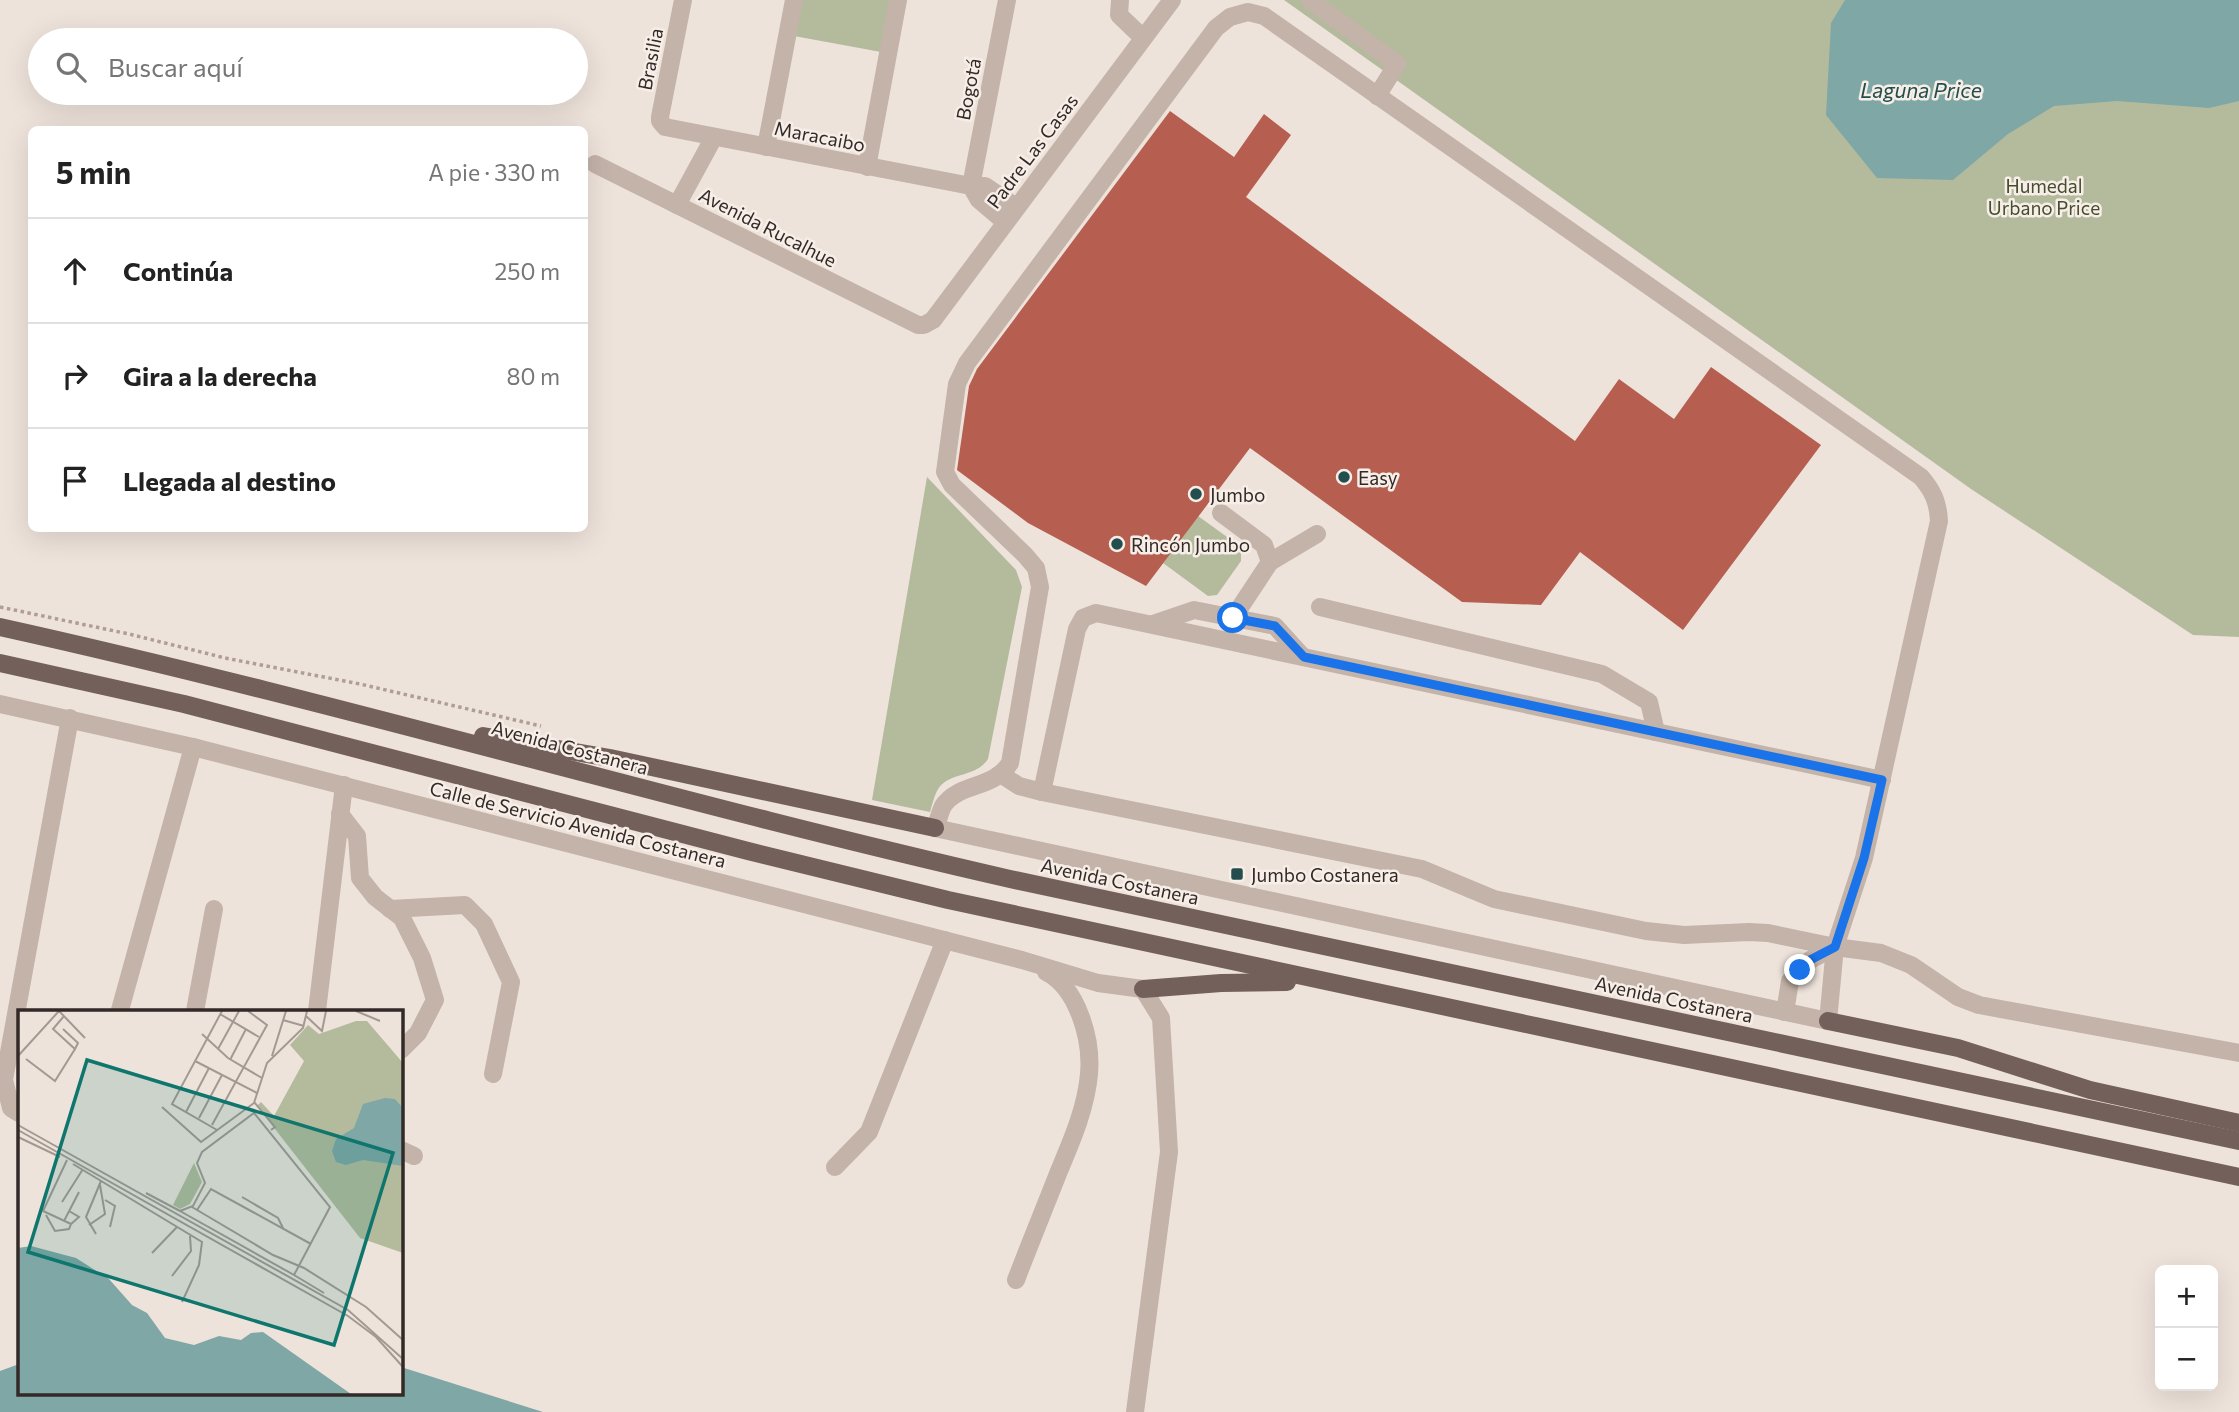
<!DOCTYPE html>
<html lang="es">
<meta charset="utf-8">
<style>
:root{--surface:#fff;--page:#f2f2f2;--text:#222;--muted:#767676;--line:#e0e0e0}
body{margin:0;font-family:Commissioner,sans-serif;background:var(--page);color:var(--text)}
.controls{position:absolute;right:21px;bottom:21px;display:grid;overflow:hidden;border-radius:10px;box-shadow:0 7px 28px #0002}
.controls button{width:63px;height:63px;display:grid;place-items:center;padding:0;border:0;border-bottom:2px solid var(--line);background:var(--surface);color:var(--text);font:35px sans-serif}
.stop{position:absolute;width:21px;height:21px;margin:-16px;border:5px solid #1a73e8;border-radius:50%;background:#fff}
.stop.end{background:#1a73e8;border-color:#fff;box-shadow:0 2px 7px #0008}
.list{margin:0;padding:0;list-style:none}
h2{display:flex;justify-content:space-between;align-items:center;height:91px;margin:0;padding:0 28px;font-size:30px}
h2 small{font-size:23px;font-weight:400;color:var(--muted)}
.list li{display:grid;grid-template-columns:46px 1fr auto;gap:21px;align-items:center;box-sizing:border-box;height:105px;padding:0 28px;border-top:2px solid var(--line)}
.list b{display:block;font-size:26px;white-space:nowrap}
.list em{font-size:23px;font-style:normal;color:var(--muted)}
.icon{flex:none;width:38px;height:38px;fill:none;stroke:currentColor;stroke-width:2;stroke-linecap:round;stroke-linejoin:round}
.map{position:relative;flex:none;width:2239px;height:1412px;overflow:hidden}
.search{position:absolute;background:var(--surface);box-shadow:0 7px 28px #0002;left:28px;top:28px;width:560px;height:77px;display:flex;align-items:center;gap:18px;box-sizing:border-box;padding:0 24px;border-radius:38px;color:var(--muted);font-size:26px}
.panel{position:absolute;background:var(--surface);box-shadow:0 7px 28px #0002;left:28px;top:126px;width:560px;height:406px;border-radius:10px}
.map>svg:first-child{display:block}
</style>
<div class="map">
<svg width="2239" height="1412" viewBox="0 0 2239 1412">
<rect width="100%" height="100%" fill="#eee3db"/>
<!-- green -->
<g fill="#b4bb9d">
<path d="M801,0H891L881,52L794,36Z"/>
<path d="M1284,0H2239V637L2193,635L1971,489Z"/>
<path d="M927,477L1016,570L1022,587L988,759C975,779 947,771 937,791C934,797 932,805 930,812L872,800Z"/>
<path d="M1198,516L1241,547V561L1217,595L1208,596L1163,563Z"/>
</g>
<!-- water -->
<g fill="#7ea7a5">
<path d="M1845,0H2239V101L2209,108L2117,101L2054,106L2008,134L1953,180L1877,178L1826,115L1831,23Z"/>
<path d="M19,1364V1393H401V1367L543,1412H0V1371Z"/>
</g>
<!-- building -->
<path fill="#b65f51" d="M1170,111L1234,157L1264,114L1291,135L1246,197L1575,441L1619,379L1674,419L1711,367L1821,445L1683,630L1580,552L1541,605L1462,602L1250,448L1146,586L1028,523L957,470L969,386L977,369Z"/>
<g fill="none" stroke-linecap="round" stroke-linejoin="round">
<!-- path -->
<path stroke="#b09d93" stroke-width="3.5" stroke-dasharray="3.5 3.5" stroke-linecap="butt" d="M0,607L129,634L225,658L360,684L541,726"/>
<!-- minor -->
<g stroke="#c4b3a9" stroke-width="18">
<path d="M683,0L660,117V121L665,127L971,186H985L1016,207"/>
<path d="M1120,0L1119,15L1143,38"/>
<path d="M1310,0L1397,64L1377,96"/>
<path d="M1248,12L1264,16L1921,477C1933,491 1938,502 1939,521L1864,858L1835,947L1828,1021L935,828C938,821 940,812 943,806C959,782 993,790 1010,763L1040,587L1036,568L1025,555L952,485L945,472L957,384L967,363L1216,28L1230,17Z"/>
<path d="M766,147L794,0"/>
<path d="M595,164L918,325H924L933,320L1172,0"/>
<path d="M867,167L898,0"/>
<path d="M971,186L1007,0"/>
<path d="M971,186L979,200L1005,222"/>
<path d="M677,205L714,137"/>
<path d="M1221,513L1264,545L1270,562"/>
<path d="M1320,607L1602,674L1649,702L1656,732"/>
<path d="M1233,618L1270,562L1317,534"/>
<path d="M1153,624L1194,610L1275,626L1303,657"/>
<path d="M0,704L193,747L1022,960L1098,983L1143,989L1161,1018L1169,1152L1135,1412"/>
<path d="M1002,775L1019,786L1042,792L1422,869L1494,899L1646,931L1684,935L1749,932L1768,933L1835,947L1881,953L1911,965L1958,997L1979,1005L2239,1053"/>
<path d="M1042,792L1077,629L1083,618L1096,613L1882,780"/>
<path d="M340,814L357,836L360,878L375,897L402,918L422,958L435,1000L418,1033L401,1050"/>
<path d="M390,909L465,905L484,924L511,982L493,1074"/>
<path d="M120,1010L193,747"/>
<path d="M195,1011L214,909"/>
<path d="M317,1011L344,785"/>
<path d="M1785,1012L1790,981L1810,960L1835,947"/>
<path d="M19,1113L11,1108L4,1080L70,718"/>
<path d="M401,1150L414,1156"/>
<path d="M835,1167L869,1132L945,940"/>
<path d="M1016,1280C1030,1243 1045,1207 1059,1171C1072,1140 1086,1108 1089,1074C1092,1040 1078,988 1046,972"/>
</g>
<!-- major -->
<g stroke="#73605b" stroke-width="18">
<path d="M0,627C339,702 672,802 1010,879L2239,1141"/>
<path d="M0,663L184,704L748,851L948,900L2239,1177"/>
<path d="M483,736L610,758L935,828"/>
<path d="M1143,989L1221,983L1287,982"/>
<path d="M1828,1021L1958,1048L2090,1090L2239,1123"/>
</g>
</g>
<g fill="none" stroke-linecap="round" stroke-linejoin="round">
<!-- route -->
<path stroke="#1a73e8" stroke-width="9" d="M1233,618L1275,626L1304,657L1882,780L1864,858L1835,947L1810,960L1800,970"/>
</g>
<!-- markers -->
<g fill="#234e4d" stroke="#f6eee7" stroke-width="2.5">
<circle cx="1344" cy="477" r="7"/>
<circle cx="1196" cy="494" r="7"/>
<circle cx="1117" cy="544" r="7"/>
<rect x="1230" y="867" width="14" height="14" rx="3.5"/>
</g>
<g text-anchor="middle" dominant-baseline="central" stroke-width="5" stroke-linejoin="round" paint-order="stroke">
<!-- street labels -->
<g font-size="19" fill="#332a28" stroke="#f6eee7">
<text transform="translate(650 59) rotate(-79)">Brasilia</text>
<text transform="translate(968 89) rotate(-79)">Bogotá</text>
<text transform="translate(820 136) rotate(11)">Maracaibo</text>
<text transform="translate(1032 151) rotate(-53)">Padre Las Casas</text>
<text transform="translate(768 227) rotate(27)">Avenida Rucalhue</text>
<text transform="translate(570 747) rotate(15)">Avenida Costanera</text>
<text transform="translate(578 824) rotate(14)">Calle de Servicio Avenida Costanera</text>
<text transform="translate(1120 881) rotate(12)">Avenida Costanera</text>
<text transform="translate(1674 999) rotate(12)">Avenida Costanera</text>
</g>
<!-- park labels -->
<g font-size="19" fill="#454d2f" stroke="#f6eee7">
<text x="2044" y="185">Humedal<tspan x="2044" dy="22">Urbano Price</tspan></text>
</g>
<!-- poi labels -->
<g font-size="19" fill="#332a28" stroke="#f6eee7" text-anchor="start">
<text x="1358" y="477">Easy</text>
<text x="1210" y="494">Jumbo</text>
<text x="1131" y="544">Rincón Jumbo</text>
<text x="1251" y="874">Jumbo Costanera</text>
</g>
<!-- water labels -->
<g font-size="21" font-style="italic" fill="#234e4d" stroke="#f6eee7">
<text x="1921" y="89">Laguna Price</text>
</g>
</g>
<!-- overview -->
<g transform="translate(18 1010)">
<rect width="385" height="385" fill="#eee3db"/>
<path d="M338,11H349L385,53V243L342,228L239,96L243,92L256,106L286,51L272,35L290,15L301,24ZM176,153L184,172L172,194L162,199L155,195Z" fill="#b4bb9d"/>
<path d="M367,88L377,89L385,98V156L345,150L328,155L318,152L314,141L318,129L336,118L345,94ZM13,236L58,248L91,269L114,295L129,303L147,328L176,335L201,326L223,330L233,323L245,322L333,384H0V238Z" fill="#7ea7a5"/>
<path fill="none" stroke="#a39993" stroke-width="2" d="M41,1L67,28M338,1L362,11M202,4L241,27M288,6L304,21L308,1M265,10L286,16M45,19L60,33L57,39L35,19L46,6M184,24L210,48L244,68M200,39L221,1M0,46L41,1M254,46L268,1M8,49L37,71L57,39M212,50L228,19M177,51L239,83M236,92L257,117L253,120M144,97L183,132L236,93L249,53L285,18L289,1M168,102L191,58M236,103L312,197L276,265L162,201L175,196L187,173L179,153L184,142ZM181,108L204,65M0,115L330,300L385,349M194,115L249,15L230,1M0,120L330,306L358,327L385,357M199,120L154,94L204,1M0,127L42,147M49,150L25,201L53,214L61,207L51,201M55,154L184,232L181,255L164,292M128,183L162,201M224,187L260,208L265,218M87,190L97,196L92,217M44,192L65,159M174,197L255,245L286,258L348,297L385,330M179,200L193,179L293,234M28,205L37,221L51,219L53,214M46,211L61,182M71,215L87,204L82,175M78,224L68,207L83,171M134,243L159,217M276,265L306,283M154,266L173,241L172,226"/>
<path fill="#0f766e" fill-opacity="0.15" stroke="#0f766e" stroke-width="3.5" d="M69,50L375,143L316,335L10,242Z"/>
<rect width="385" height="385" fill="none" stroke="#332a28" stroke-width="3.5"/>
</g>
</svg>
<div class="controls">
<button>+</button>
<button>−</button>
</div>
<div class="stop" style="left:1233px;top:618px"></div>
<div class="stop end" style="left:1800px;top:970px"></div>
<div class="search"><svg class="icon" aria-label="search" viewBox="0 0 24 24"><circle cx="10" cy="10" r="6"/><path d="M15 15l6 6"/></svg>Buscar aquí</div>
<section class="panel">
<h2>5 min<small>A pie · 330 m</small></h2>
<ul class="list">
<li><svg class="icon" aria-label="ahead" viewBox="0 0 24 24"><path d="M12 20V5M6 11l6-6 6 6"/></svg><div><b>Continúa</b></div><em>250 m</em></li>
<li><svg class="icon" aria-label="right" viewBox="0 0 24 24"><path d="M7 20v-9h11M14 6l5 5-5 5"/></svg><div><b>Gira a la derecha</b></div><em>80 m</em></li>
<li><svg class="icon" aria-label="arrive" viewBox="0 0 24 24"><path d="M6 21V4h12l-3 4 3 4H6"/></svg><div><b>Llegada al destino</b></div></li>
</ul>
</section>
</div>
